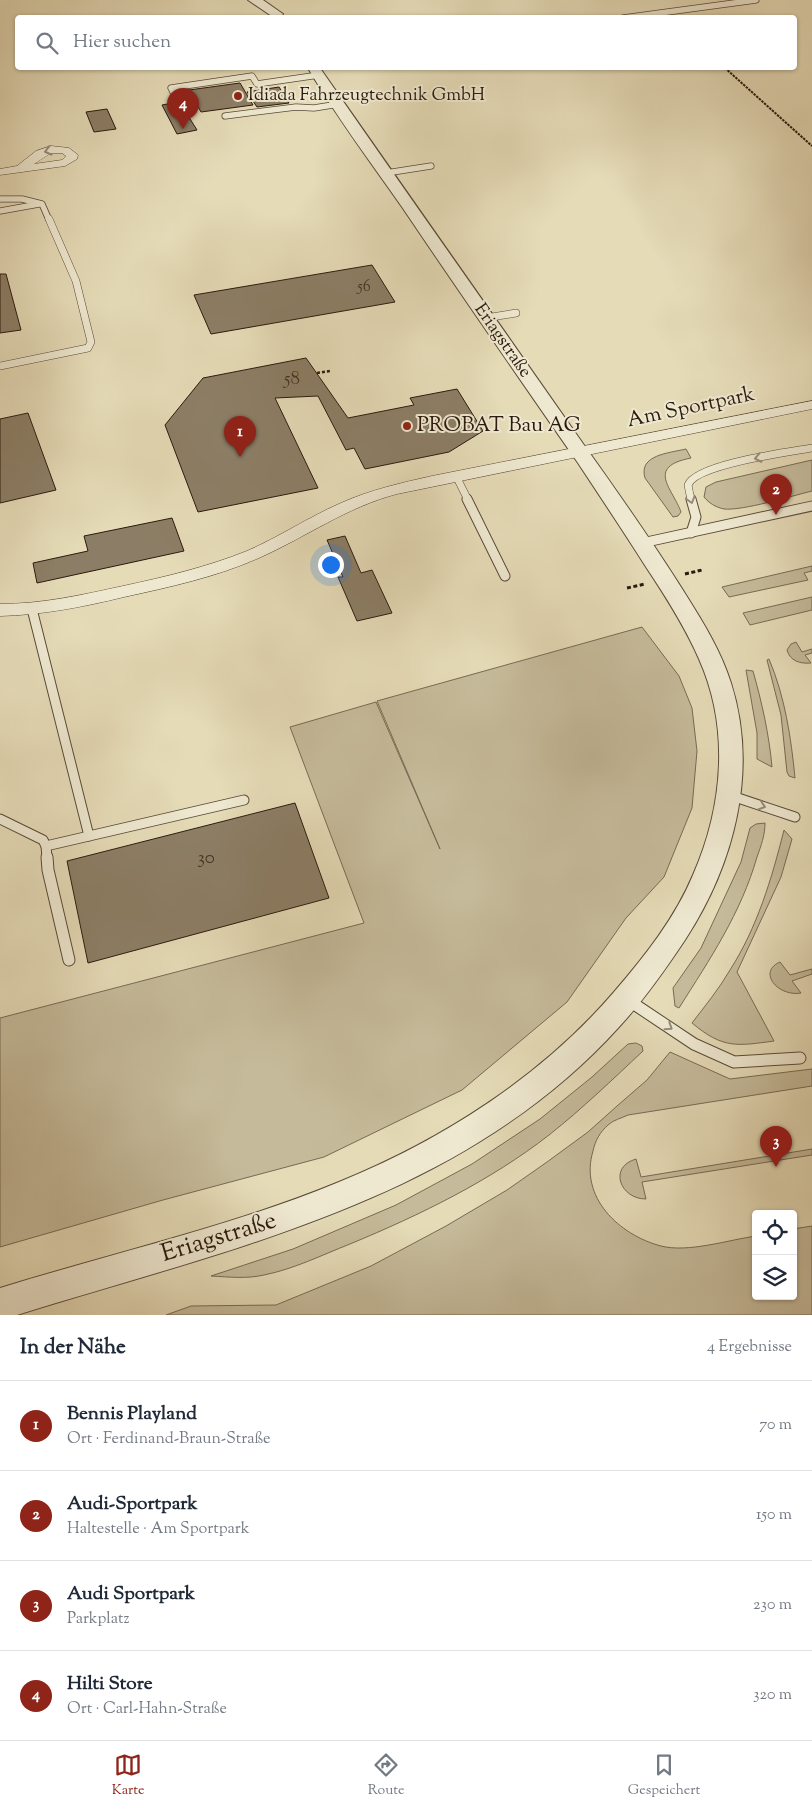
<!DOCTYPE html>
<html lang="de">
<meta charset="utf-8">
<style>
:root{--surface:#fff;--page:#f2f2f3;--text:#1f2937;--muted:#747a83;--line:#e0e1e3;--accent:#8f2418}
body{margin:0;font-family:"Sorts Mill Goudy",serif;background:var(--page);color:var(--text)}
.controls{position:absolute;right:15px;bottom:15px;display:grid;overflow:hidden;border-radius:5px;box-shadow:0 1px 4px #0004}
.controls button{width:45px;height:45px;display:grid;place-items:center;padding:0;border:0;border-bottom:1px solid var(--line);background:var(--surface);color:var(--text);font:25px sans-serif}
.you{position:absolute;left:330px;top:564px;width:18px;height:18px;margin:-12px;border:4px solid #fff;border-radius:50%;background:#1a73e8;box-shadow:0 0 0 8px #1a73e833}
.badge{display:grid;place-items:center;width:32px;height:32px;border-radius:50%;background:var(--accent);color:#fff;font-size:16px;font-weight:700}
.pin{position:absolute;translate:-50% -41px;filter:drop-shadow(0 1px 2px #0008)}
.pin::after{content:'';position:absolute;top:26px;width:18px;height:15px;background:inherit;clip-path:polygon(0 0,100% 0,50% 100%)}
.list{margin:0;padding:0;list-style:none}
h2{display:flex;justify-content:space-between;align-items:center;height:65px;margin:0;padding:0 20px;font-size:21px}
h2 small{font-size:16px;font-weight:400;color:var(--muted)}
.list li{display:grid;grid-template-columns:32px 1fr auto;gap:15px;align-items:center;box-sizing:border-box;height:90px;padding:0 20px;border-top:1px solid var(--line)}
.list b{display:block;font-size:19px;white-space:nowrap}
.list p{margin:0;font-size:16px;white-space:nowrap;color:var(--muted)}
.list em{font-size:16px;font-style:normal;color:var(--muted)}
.icon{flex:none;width:28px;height:28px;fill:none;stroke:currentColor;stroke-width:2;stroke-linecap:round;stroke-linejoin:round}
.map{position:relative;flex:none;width:812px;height:1315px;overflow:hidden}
.search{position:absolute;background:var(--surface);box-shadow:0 1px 4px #0004;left:15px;right:15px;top:15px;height:55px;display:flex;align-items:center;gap:12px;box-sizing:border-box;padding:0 18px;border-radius:5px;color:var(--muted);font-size:19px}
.sheet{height:425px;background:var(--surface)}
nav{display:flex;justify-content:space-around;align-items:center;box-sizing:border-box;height:70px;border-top:1px solid var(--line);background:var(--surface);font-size:14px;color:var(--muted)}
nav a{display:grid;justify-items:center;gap:2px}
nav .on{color:var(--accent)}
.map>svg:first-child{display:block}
</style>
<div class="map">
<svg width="812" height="1315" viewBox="0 0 812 1315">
<rect width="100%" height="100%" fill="#e5dbb7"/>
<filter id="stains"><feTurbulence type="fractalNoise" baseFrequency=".004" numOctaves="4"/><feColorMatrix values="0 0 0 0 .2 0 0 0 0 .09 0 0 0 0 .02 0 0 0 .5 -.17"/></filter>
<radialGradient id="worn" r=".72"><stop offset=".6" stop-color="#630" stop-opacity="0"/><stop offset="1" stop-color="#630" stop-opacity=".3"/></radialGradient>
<!-- green -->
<g fill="#c5ba9a" stroke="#786a54">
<path d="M686,449L691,458C645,467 673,489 681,512L678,516L673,517L645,478C638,455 669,453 686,449Z"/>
<path d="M812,460V491C792,496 742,511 724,509C715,507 709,503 704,497L706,487L716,482Z"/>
<path d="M812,566V571L804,573L808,580L729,597L722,587Z"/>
<path d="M812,597V610L750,625L743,613Z"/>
<path d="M642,627L679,676L692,708L697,751L692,808L664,877L626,918L567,1002L462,1090L324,1157L163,1200L0,1247V1018L364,923L290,727L376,702L440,849L377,701Z"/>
<path d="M796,642L802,652L812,649V653L805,655L811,663C800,664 790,661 787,650L791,644Z"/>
<path d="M769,659C785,697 791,737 795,778L789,776L787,772L781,715L767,660Z"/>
<path d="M746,670L753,671C762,703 769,734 772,767L757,759V733Z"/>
<path d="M765,823C765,835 761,846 757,857C741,913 710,959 679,1008L675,1006L673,988L701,948L741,862L750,828L756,824Z"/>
<path d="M784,830L792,839L781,877L737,972L774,1041C737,1046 723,1049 692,1023C705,1006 719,989 730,970C757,928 772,878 784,830Z"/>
<path d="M780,962L790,975L812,969V974L792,981L801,993C778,997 757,972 780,962Z"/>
<path d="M636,1043L642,1046L643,1051C613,1079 582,1109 549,1135C490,1181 420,1215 350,1244C322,1255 294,1269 264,1275C247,1279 229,1277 211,1276L293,1249L396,1205L472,1164L540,1119L592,1077L628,1044Z"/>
<path d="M670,1052L730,1079L812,1069V1086L628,1115C622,1118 613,1120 608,1125C600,1132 595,1141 593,1151C579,1197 619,1235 661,1246C688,1253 728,1240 756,1236V1296H793V1229L812,1226V1315H166L191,1306L276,1305L371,1266L446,1226L507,1190L547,1162L588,1132L617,1106L647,1080Z"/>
<path d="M812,1149V1155L642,1182L646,1199C620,1199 608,1167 636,1159L641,1177Z"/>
</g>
<!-- building -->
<g fill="#8c7e66" stroke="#2b1a0e">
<path d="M240,83L253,105L201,112L189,90Z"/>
<path d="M279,87L289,103L257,107L247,92Z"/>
<path d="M173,103L177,105L180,103L197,130L177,134L162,105Z"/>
<path d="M107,109L116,129L94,132L86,112Z"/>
<path d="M372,265L395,302L211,334L194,295Z"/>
<path d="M0,274H6L21,330L0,333Z"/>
<path d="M306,358L348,418L414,405L410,398L457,389L483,431L449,452L365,469L354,448L346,450L318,396L275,398L318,488L198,512L165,425L203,378Z"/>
<path d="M28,413L56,490L0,503V419Z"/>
<path d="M172,518L184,551L37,583L33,563L88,551L84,536Z"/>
<path d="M345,536L361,573L372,570L392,613L357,621L338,577H343L327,540Z"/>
<path d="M295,803L329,898L88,963L67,861Z"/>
</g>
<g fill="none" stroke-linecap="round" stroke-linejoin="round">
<defs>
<g id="service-far3">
<path d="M623,18L756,0"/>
<path d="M177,100L171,88L252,76L257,84L319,75"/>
<path d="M225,116L296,107L314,108L339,104"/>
<path d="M386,173L431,166"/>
<path d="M0,199H22L42,204L49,220"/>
<path d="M0,211L39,204"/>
</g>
<g id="service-far2">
<path d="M486,318L516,313"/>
<path d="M0,366L88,348L91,342L76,281L49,219"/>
<path d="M456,476L468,500"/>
<path d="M691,500L688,485C696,464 789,452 812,448"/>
</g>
<g id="service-far1">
<path d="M467,499L505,576"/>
<path d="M691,499L696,517L691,533"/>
<path d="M642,543L812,506"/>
<path d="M32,609L89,836"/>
<path d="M729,795L795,817"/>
<path d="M0,819L43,840L46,846L244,800"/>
<path d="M46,846L47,858"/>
</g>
<g id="service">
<path d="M47,857L48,870L69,960"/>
<path d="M628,1000L694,1044L734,1062L800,1058"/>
</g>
<g id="minor">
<path d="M51,146L69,148L78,155L77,159L65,166L0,175V169L17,166L36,151ZM51,153H62L66,156L62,160L34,164Z"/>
<path d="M812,401V409L397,494C347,507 306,537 259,558C216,577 170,587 124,597C83,607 42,615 0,616V604C42,604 82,595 123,586C165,577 207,567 247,551C279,537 309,517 341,503C370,490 401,483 432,476Z"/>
</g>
<g id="tertiary">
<path d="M248,0H263L283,14L281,17H273Z"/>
<path d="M308,68H320C407,194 496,319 584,445C619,494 654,544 686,595C703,622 721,651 731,683C759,771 734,865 685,940C665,970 644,1000 619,1027C462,1201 231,1248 17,1315H0V1288C113,1253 230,1227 339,1182C442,1140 541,1077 614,992C645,956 675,918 693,875C723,807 730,728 699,659C685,627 666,597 646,567C624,532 601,498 578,463C519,378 460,293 402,207C370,161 335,115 308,68Z"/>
</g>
</defs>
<!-- service-far3 casing -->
<use href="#service-far3" stroke="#5a4a38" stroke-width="7"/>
<!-- service-far2 casing -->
<use href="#service-far2" stroke="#5a4a38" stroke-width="8"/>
<!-- service-far1 casing -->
<use href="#service-far1" stroke="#5a4a38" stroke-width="11"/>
<!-- service casing -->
<use href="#service" stroke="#5a4a38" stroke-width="13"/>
<!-- minor casing -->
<use href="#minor" stroke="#5a4a38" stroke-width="1"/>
<!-- tertiary casing -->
<use href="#tertiary" stroke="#5a4a38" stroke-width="2"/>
<!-- path-far2 -->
<path stroke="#2b1a0e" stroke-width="2" stroke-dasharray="2.5 1" stroke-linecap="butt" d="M725,68L812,146"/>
<!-- path-far1 -->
<path stroke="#2b1a0e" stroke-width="2.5" stroke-dasharray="3 2" stroke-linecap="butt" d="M317,373L330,371"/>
<!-- path -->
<g stroke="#2b1a0e" stroke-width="3" stroke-dasharray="4 2.5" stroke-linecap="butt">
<path d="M685,574L702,570"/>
<path d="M627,588L645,584"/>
</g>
<!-- service-far3 -->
<use href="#service-far3" stroke="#eee8d0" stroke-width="5.5"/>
<!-- service-far2 -->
<use href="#service-far2" stroke="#eee8d0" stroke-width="7"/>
<!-- service-far1 -->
<use href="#service-far1" stroke="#eee8d0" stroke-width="9"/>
<!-- service -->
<use href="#service" stroke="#eee8d0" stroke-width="11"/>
<!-- minor -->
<use href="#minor" fill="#eee8d0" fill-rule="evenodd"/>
<!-- tertiary -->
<use href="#tertiary" fill="#eee8d0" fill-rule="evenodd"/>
</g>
<!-- one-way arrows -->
<defs><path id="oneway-chevron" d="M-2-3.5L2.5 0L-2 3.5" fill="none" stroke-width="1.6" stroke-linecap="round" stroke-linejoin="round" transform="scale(1.25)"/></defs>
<g stroke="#968b79">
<use href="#oneway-chevron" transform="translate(48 151) rotate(166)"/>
<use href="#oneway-chevron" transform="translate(758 458) rotate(168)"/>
<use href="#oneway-chevron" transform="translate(691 500) rotate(73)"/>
<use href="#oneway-chevron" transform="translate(762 806) rotate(19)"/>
<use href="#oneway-chevron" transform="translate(669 1027) rotate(33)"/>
</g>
<!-- markers -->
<g fill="#8f2418" stroke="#eee8d0" stroke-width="2">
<circle cx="238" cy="96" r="5"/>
<circle cx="407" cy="426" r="5"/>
</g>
<g text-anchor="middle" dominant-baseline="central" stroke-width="4" stroke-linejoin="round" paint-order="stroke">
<!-- far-number labels -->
<g font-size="16" fill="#433324">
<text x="364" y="287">56</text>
</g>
<!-- far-poi labels -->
<g font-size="18" fill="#2b1a0e" stroke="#eee8d0" text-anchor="start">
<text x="248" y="96">Idiada Fahrzeugtechnik GmbH</text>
</g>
<!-- far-street labels -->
<g font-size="18" fill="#2b1a0e" stroke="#eee8d0">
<text transform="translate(502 341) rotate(55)">Eriagstraße</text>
</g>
<!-- number labels -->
<g font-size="19" fill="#433324">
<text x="292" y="379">58</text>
<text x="206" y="858">30</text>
</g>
<!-- street labels -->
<g font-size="21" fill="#2b1a0e" stroke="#eee8d0">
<text transform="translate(691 408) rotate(-12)">Am Sportpark</text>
</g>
<!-- poi labels -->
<g font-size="21" fill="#2b1a0e" stroke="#eee8d0" text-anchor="start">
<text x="417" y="426">PROBAT Bau AG</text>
</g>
<!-- near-street labels -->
<g font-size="25" fill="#2b1a0e" stroke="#eee8d0">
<text transform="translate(219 1238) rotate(-17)">Eriagstraße</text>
</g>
</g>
<rect width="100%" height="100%" filter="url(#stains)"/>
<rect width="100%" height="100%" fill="url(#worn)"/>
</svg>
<div class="controls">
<button><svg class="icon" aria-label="locate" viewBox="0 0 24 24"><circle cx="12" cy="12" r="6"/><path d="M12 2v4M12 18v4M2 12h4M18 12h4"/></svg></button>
<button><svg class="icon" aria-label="layers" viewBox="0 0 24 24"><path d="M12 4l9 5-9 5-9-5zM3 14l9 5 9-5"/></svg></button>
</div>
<div class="you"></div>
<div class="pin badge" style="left:240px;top:457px">1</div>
<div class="pin badge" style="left:776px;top:515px">2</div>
<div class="pin badge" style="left:776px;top:1167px">3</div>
<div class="pin badge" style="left:183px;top:129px">4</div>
<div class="search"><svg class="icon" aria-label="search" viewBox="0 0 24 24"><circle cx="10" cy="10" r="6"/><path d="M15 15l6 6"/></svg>Hier suchen</div>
</div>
<section class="sheet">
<h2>In der Nähe<small>4 Ergebnisse</small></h2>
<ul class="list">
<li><span class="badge">1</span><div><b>Bennis Playland</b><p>Ort · Ferdinand-Braun-Straße</p></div><em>70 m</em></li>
<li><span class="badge">2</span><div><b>Audi-Sportpark</b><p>Haltestelle · Am Sportpark</p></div><em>150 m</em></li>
<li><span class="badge">3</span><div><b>Audi Sportpark</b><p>Parkplatz</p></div><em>230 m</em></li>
<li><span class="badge">4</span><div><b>Hilti Store</b><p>Ort · Carl-Hahn-Straße</p></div><em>320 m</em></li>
</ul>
</section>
<nav>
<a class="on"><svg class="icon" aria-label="map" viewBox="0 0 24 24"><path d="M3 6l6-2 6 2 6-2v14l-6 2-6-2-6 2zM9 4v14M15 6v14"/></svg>Karte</a>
<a><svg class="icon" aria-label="directions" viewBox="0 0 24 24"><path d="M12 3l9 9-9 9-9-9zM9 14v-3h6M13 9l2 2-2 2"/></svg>Route</a>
<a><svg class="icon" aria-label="saved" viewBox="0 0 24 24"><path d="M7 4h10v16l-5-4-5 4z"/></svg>Gespeichert</a>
</nav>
